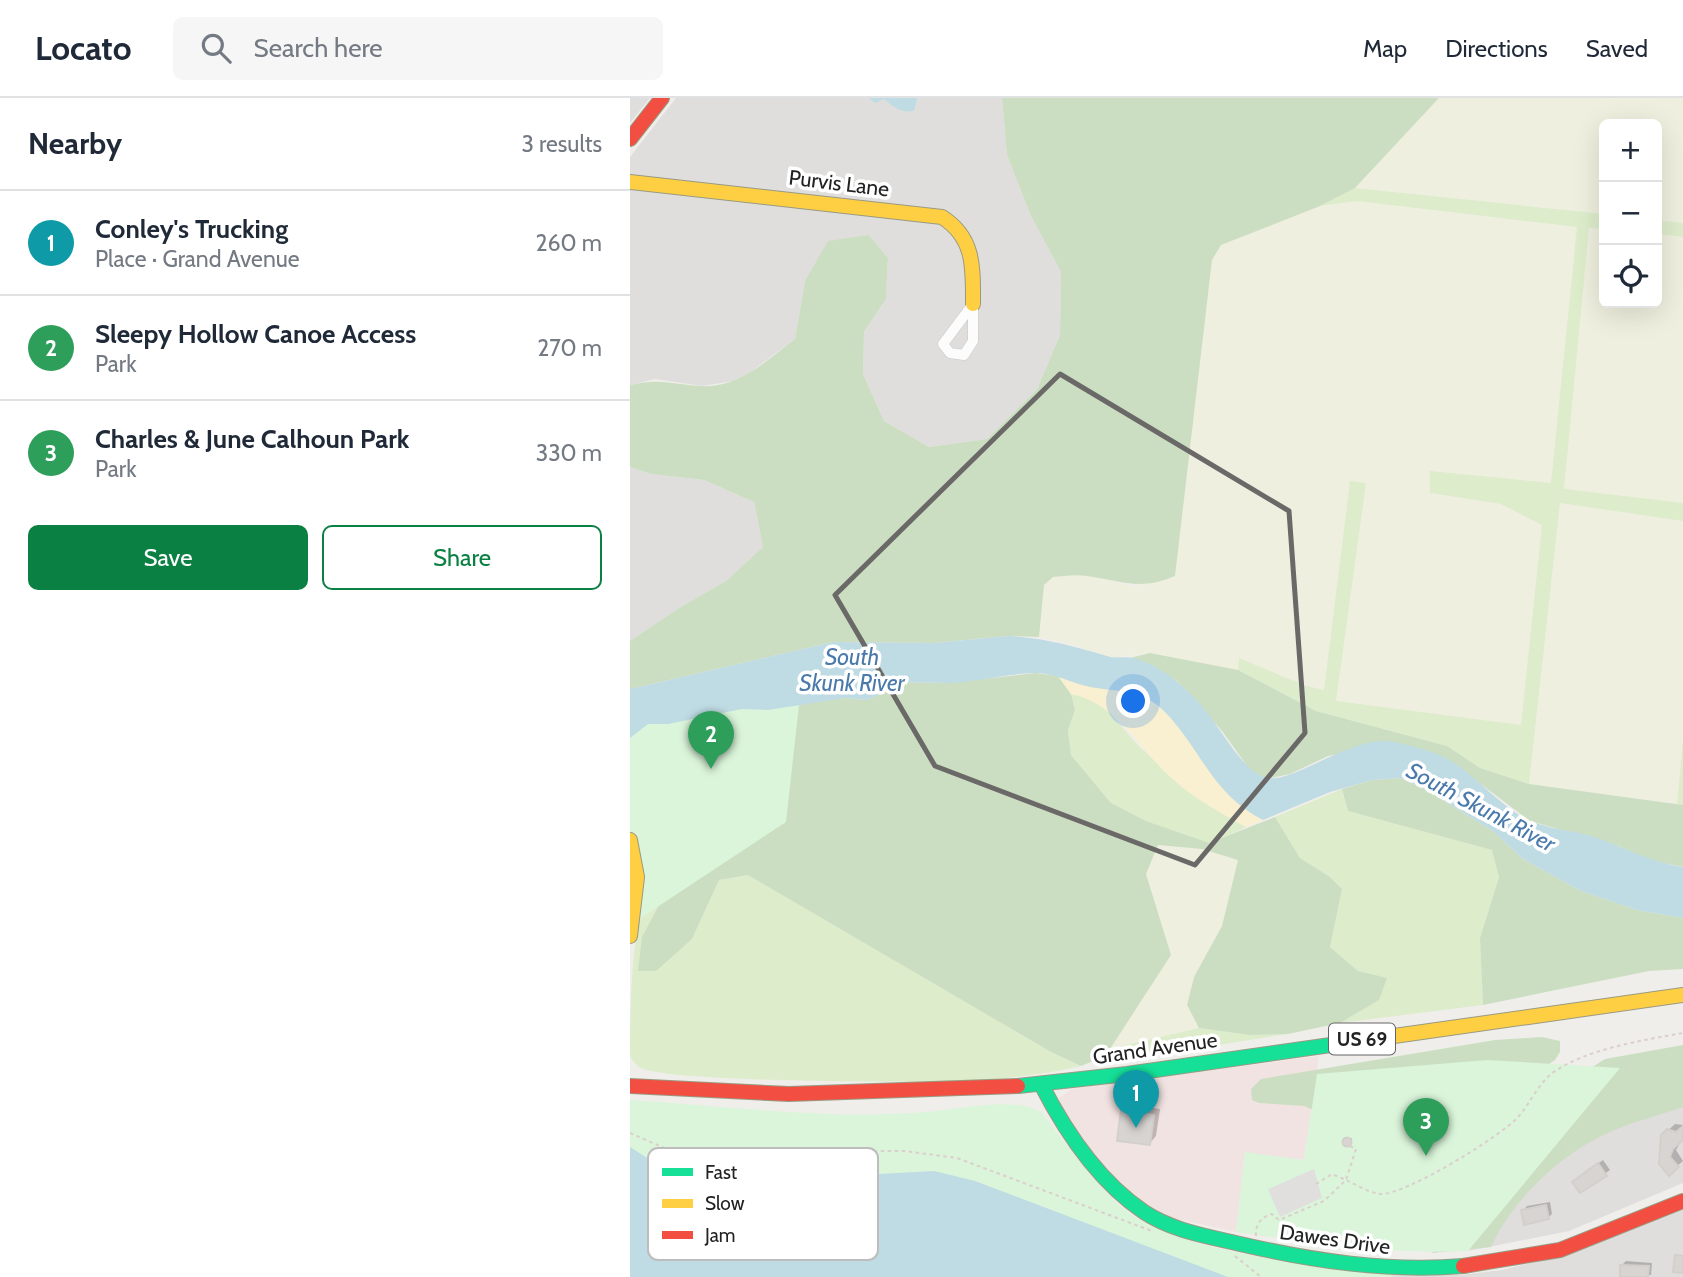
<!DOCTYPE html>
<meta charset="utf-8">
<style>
:root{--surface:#fff;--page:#f6f6f7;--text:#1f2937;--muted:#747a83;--line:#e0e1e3;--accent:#0b8043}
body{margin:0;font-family:Cabin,sans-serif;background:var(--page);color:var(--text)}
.controls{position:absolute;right:21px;top:21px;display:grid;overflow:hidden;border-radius:10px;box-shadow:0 7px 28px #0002}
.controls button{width:63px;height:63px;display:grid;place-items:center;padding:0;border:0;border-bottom:2px solid var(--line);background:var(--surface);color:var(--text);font:35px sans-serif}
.you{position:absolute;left:504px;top:604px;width:24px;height:24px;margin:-18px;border:5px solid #fff;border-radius:50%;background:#1a73e8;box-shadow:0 0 0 10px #1a73e833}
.badge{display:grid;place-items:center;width:46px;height:46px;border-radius:50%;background:var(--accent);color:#fff;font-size:23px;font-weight:700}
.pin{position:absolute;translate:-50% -58px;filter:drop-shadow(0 2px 4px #0008)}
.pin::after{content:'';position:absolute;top:37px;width:24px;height:21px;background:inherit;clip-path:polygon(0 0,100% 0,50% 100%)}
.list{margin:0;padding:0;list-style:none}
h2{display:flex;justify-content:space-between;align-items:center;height:91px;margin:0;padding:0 28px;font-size:30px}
h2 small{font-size:23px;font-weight:400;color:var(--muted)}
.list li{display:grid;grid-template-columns:46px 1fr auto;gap:21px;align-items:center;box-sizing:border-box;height:105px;padding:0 28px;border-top:2px solid var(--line)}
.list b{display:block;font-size:26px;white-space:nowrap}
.list p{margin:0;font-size:23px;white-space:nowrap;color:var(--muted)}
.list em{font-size:23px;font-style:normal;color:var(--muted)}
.actions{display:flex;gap:14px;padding:21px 28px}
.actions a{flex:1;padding:16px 0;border:2px solid var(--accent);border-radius:10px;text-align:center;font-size:24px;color:var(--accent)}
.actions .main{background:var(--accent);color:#fff}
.icon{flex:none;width:38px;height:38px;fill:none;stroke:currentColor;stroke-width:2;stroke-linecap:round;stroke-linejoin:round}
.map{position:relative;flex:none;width:1053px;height:1179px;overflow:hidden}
header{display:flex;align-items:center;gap:42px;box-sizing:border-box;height:98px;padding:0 35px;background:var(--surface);border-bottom:2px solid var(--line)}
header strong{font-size:33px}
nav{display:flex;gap:38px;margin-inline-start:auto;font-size:24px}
.search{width:490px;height:63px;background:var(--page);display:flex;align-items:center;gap:18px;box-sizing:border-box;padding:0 24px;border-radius:10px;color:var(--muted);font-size:26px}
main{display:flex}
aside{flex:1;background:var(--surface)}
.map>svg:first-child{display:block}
</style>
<header>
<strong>Locato</strong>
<div class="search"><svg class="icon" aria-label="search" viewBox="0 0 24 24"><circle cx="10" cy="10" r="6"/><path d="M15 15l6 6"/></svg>Search here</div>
<nav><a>Map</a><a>Directions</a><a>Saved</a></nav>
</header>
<main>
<aside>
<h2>Nearby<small>3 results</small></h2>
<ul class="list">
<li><span class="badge" style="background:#0f9aa8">1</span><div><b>Conley's Trucking</b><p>Place · Grand Avenue</p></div><em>260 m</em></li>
<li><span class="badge" style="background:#2e9e5b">2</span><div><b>Sleepy Hollow Canoe Access</b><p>Park</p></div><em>270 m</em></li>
<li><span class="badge" style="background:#2e9e5b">3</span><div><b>Charles &amp; June Calhoun Park</b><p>Park</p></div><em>330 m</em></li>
</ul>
<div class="actions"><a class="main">Save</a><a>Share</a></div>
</aside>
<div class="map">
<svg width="1053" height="1179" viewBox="0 0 1053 1179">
<rect width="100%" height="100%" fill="#f0eeeb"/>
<!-- residential -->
<g fill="#dfdedc">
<path d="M0,0H20L0,25Z"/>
<path d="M46,0H372L377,57L401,118L431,174L430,237L407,291L357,341L299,349L254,323L233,276L234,234L256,201L258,160L239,137L175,183L165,241L110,282L72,288L25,281L0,287V59Z"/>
<path d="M0,369L21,376L74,382L124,404L133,449L96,483L49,510L0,543Z"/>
<path d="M1053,963V1085L939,1133L838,1153L990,970Z"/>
<path d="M1053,1108V1179H761L762,1174L830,1177L872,1172L936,1156Z"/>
</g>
<!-- commercial -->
<path fill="#f1e3e1" d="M689,958L674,1062L615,1055L606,1134L533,1118L512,1109L479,1076L429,1009V1000L442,991Z"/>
<!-- farmland -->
<g fill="#efefdf">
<path d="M809,0H1053V125L1027,122V26H974V116L725,90Z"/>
<path d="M727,103L947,129L921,386L800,374V395L871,406L912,427L891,628L706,603L735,385L720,383L694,592L673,587L610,561L608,572L520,555L481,560L445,547L409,539L414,487L423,479L454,477L505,488L545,478L582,162L591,147L690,108Z"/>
<path d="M959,129L974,131V205H1027V136L1053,139V405L933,392Z"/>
<path d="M930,405L1053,423V641L1047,706L899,686Z"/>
<path d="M528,747L572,751L608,762L592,828L564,879L557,907L569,930L480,951L541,857L516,776Z"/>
</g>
<!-- grass -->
<g fill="#ddeccb">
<path d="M725,90L974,116V131L959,130L934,391L1053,405V423L930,405L899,686L850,670L817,648L686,613L608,572L609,560L673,587L694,592L720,383L736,385L706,603L891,627L912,427L871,406L800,395V373L921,385L947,129L727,103L690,108Z"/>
<path d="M1027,122L1053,125V139L1027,136Z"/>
<path d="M441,596C480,603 486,626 512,651C544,681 577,708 616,729L579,746L516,723L481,705L441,657L438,632L445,612Z"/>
<path d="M1053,641V707L1047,706Z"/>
<path d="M712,691L718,713L862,752L869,779L850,840L853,907L710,925L749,902L728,873L700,849L712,791L700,779L670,760L645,719Z"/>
<path d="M118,777L421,954L451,968C404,979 353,983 304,984C265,984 28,984 9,969C5,965 1,962 0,956C0,932 1,841 11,820L30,805L12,839L62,841L89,782Z"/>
<path d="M569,930L619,937L658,936L505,960H494L492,948Z"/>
</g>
<!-- forest -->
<g fill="#cbdec1">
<path d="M372,0H809L725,90L690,108L591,147L582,162L545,478C510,493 492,483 457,478C446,476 434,478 423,479L414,487L409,539L378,538L304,545L203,544L0,591V543L49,510L96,483L133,449L124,404L74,382L21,376L0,369V287C30,280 40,286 70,288C108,291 136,263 165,241L175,183L198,143L239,137L258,160L256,201L234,234L233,276L254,323L299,349L357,341L407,291L430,237L431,174L401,118L377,57Z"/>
<path d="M520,555L608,572L686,613L817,648L850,670L899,686L1053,707V769L1014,761L991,749L900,723L816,660L767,645L698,658L660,676L636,681L620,672L592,633L547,583L522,567L500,560Z"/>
<path d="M405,575L428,578L441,596L445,612L438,632L441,657L481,705L516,723L579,745L645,719L670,760L700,779L712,791L700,849L728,873L757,880L749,902L710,925L658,936L619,937L569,930L557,907L564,879L592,828L608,762L572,751L528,747L516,776L541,857L480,951L468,961L451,968L421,954L118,777L89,782L62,841L26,873H8L12,839L30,805L68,771L169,606L215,600L237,602L248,597L260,584L318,585Z"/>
<path d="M771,680L798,693L863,733L893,761L951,793L1007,812L1053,820V871L1019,873L853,907L850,840L869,779L862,752L718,713L712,691L742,682Z"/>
<path d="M912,939L930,943V954L925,962L891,985L700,1019L674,1008L629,1005L622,1002L621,991L631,981L865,942Z"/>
<path d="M1053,947V1009C1028,1018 1000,1024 976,1036C929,1057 882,1103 861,1149L802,1155L930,990L975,961Z"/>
</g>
<!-- sand -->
<path fill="#f8f0d0" d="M428,578C462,592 499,586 529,609C572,641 579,694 633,722L616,729C589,714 561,699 539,678C508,649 485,604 441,596Z"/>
<!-- park -->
<g fill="#daf5da">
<path d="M172,580L156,724L0,827V618Z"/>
<path d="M857,962L990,970L838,1153C760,1157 683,1145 606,1134L615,1054L674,1062L687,976Z"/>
<path d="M0,1002C98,1008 198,1022 296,1014C327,1012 386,997 412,1015C433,1042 469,1091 495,1112C551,1156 691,1169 762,1174L761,1179H0Z"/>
</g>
<!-- parking -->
<path fill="#e0dfde" d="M684,1071L692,1100L650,1119L638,1091Z"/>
<!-- water -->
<g fill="#bfdbe3">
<path d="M239,0H286L287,1L284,13C271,15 263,9 254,1L245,5Z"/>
<path d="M378,538C414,540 443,548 477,558C485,561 494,558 503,560C531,567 553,587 572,608C588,626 612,672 634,679C662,689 721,635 765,644C781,648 801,652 816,660C846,676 869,709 901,723C919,731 939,732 958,737C991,747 1018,764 1053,769V820L1007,812L951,793L893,761L863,733L798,693L771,680L742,682L700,694L633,722C581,695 572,652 534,613C512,591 487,594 460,589C441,585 423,574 403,575C375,576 347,584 319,585C299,585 280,584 260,584L248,597L237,602L215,600L138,612L112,611L38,626H18L0,640V591L203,544L304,545Z"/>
<path d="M0,1049L59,1087L86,1095L195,1079L304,1073L345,1083L598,1179H0Z"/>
</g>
<!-- shadow -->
<g fill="#0003">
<path d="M499,1006L530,1011L526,1038L520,1045L493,1013Z"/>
<path d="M1045,1026L1053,1027V1040L1046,1052L1053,1063L1039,1075L1032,1038Z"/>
<path d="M722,1040L720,1046H715L717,1040Z"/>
<path d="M973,1062L980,1072L951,1093L948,1080Z"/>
<path d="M920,1104L922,1116L918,1120L893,1113L897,1108Z"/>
<path d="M996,1163L1022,1165L1021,1177L992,1179V1167Z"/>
</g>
<!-- building -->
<g fill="#d7d4d2" stroke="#d3d0cc" stroke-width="2">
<path d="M491,1012L524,1017L520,1047L487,1043Z"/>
<path d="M1053,1028V1042L1043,1051L1040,1059L1049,1069L1039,1078L1029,1066L1031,1037L1037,1031L1046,1034Z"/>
<circle cx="717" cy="1044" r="4.5"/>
<path d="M968,1065L977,1078L950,1095L942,1084Z"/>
<path d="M916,1107L919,1121L894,1127L891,1112Z"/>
<path d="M1045,1157L1053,1158V1175L1043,1174Z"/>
<path d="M990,1167L1019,1168L1018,1179H990Z"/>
</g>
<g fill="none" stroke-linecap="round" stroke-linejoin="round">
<defs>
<path id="street" d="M343,206V243L334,257L320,255L313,246Z"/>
<g id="fast">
<path d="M411,986C436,1035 468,1083 514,1114C543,1133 577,1138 610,1146C684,1163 757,1174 833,1168"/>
<path d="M388,988L497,976L743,941"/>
</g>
<g id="slow">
<path d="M0,84L312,119C345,140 343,170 343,206"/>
<path d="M0,742L7,779L0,838"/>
<path d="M743,941L1053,897"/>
</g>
<g id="jam">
<path d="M0,41L32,0"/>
<path d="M0,988L159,996L388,988"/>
<path d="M833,1168L930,1152L1053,1103"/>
</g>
</defs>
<!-- street casing -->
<use href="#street" stroke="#c9c8c7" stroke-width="11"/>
<!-- fast casing -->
<use href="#fast" stroke="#999a82" stroke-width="16"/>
<!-- slow casing -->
<use href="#slow" stroke="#999a82" stroke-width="16"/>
<!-- jam casing -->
<use href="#jam" stroke="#999a82" stroke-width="16"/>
<!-- path -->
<g stroke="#dccecd" stroke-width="2" stroke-dasharray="3.5 3.5" stroke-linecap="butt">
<path d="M0,1035L64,1063L98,1072L237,1053H274L327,1060L522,1133"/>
<path d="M686,1086L702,1076L716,1082L726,1051L720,1048"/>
<path d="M626,1138C625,1127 631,1119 642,1116L649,1122L694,1103L716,1082C727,1087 739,1095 751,1096C775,1097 872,1038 889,1018C900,1005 908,987 921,976C954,951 1014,942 1053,935"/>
<path d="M605,1158L631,1179"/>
</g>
<!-- street -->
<use href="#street" stroke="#fdfcfc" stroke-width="10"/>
<!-- fast -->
<use href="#fast" stroke="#16e098" stroke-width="14"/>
<!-- slow -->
<use href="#slow" stroke="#ffcf43" stroke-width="14"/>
<!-- jam -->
<use href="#jam" stroke="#f24e42" stroke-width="14"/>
</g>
<!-- marked area -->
<path fill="none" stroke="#6a6968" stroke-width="5" stroke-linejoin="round" d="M430,276L659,413L675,635L565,767L305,668L205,497Z"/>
<g text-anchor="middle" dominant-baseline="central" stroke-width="7" stroke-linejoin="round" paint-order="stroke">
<!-- shield labels -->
<rect fill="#fff" stroke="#646464" stroke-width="2" x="699" y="925.5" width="66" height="31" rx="5"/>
<g font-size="19" font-weight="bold" fill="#222">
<text x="732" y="941">US 69</text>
</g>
<!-- street labels -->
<g font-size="21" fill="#222" stroke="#fff">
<text transform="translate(209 85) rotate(7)">Purvis Lane</text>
<text transform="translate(525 950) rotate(-8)">Grand Avenue</text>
<text transform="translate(705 1141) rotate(8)">Dawes Drive</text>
</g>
<!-- water labels -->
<g font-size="23" font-style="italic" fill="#4a7aab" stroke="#fff">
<text x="222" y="559">South<tspan x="222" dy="26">Skunk River</tspan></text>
<text transform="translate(851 709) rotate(28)">South Skunk River</text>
</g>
</g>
<!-- legend -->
<rect x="18" y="1050" width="230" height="112" rx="10" fill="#fff" stroke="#bdbdbd" stroke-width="2"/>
<rect x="32" y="1070" width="31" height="8" fill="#16e098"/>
<rect x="32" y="1101" width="31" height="9" fill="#ffcf43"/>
<rect x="32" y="1133" width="31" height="8" fill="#f24e42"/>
<g font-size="19" fill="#222">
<text x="75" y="1081">Fast</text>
<text x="75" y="1112">Slow</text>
<text x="75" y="1144">Jam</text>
</g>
</svg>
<div class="controls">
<button>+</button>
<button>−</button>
<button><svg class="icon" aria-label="locate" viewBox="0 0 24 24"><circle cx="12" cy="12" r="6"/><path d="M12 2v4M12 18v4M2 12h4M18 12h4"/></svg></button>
</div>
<div class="you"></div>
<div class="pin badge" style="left:506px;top:1030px;background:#0f9aa8">1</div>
<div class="pin badge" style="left:81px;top:671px;background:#2e9e5b">2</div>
<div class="pin badge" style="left:796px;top:1058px;background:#2e9e5b">3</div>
</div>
</main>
